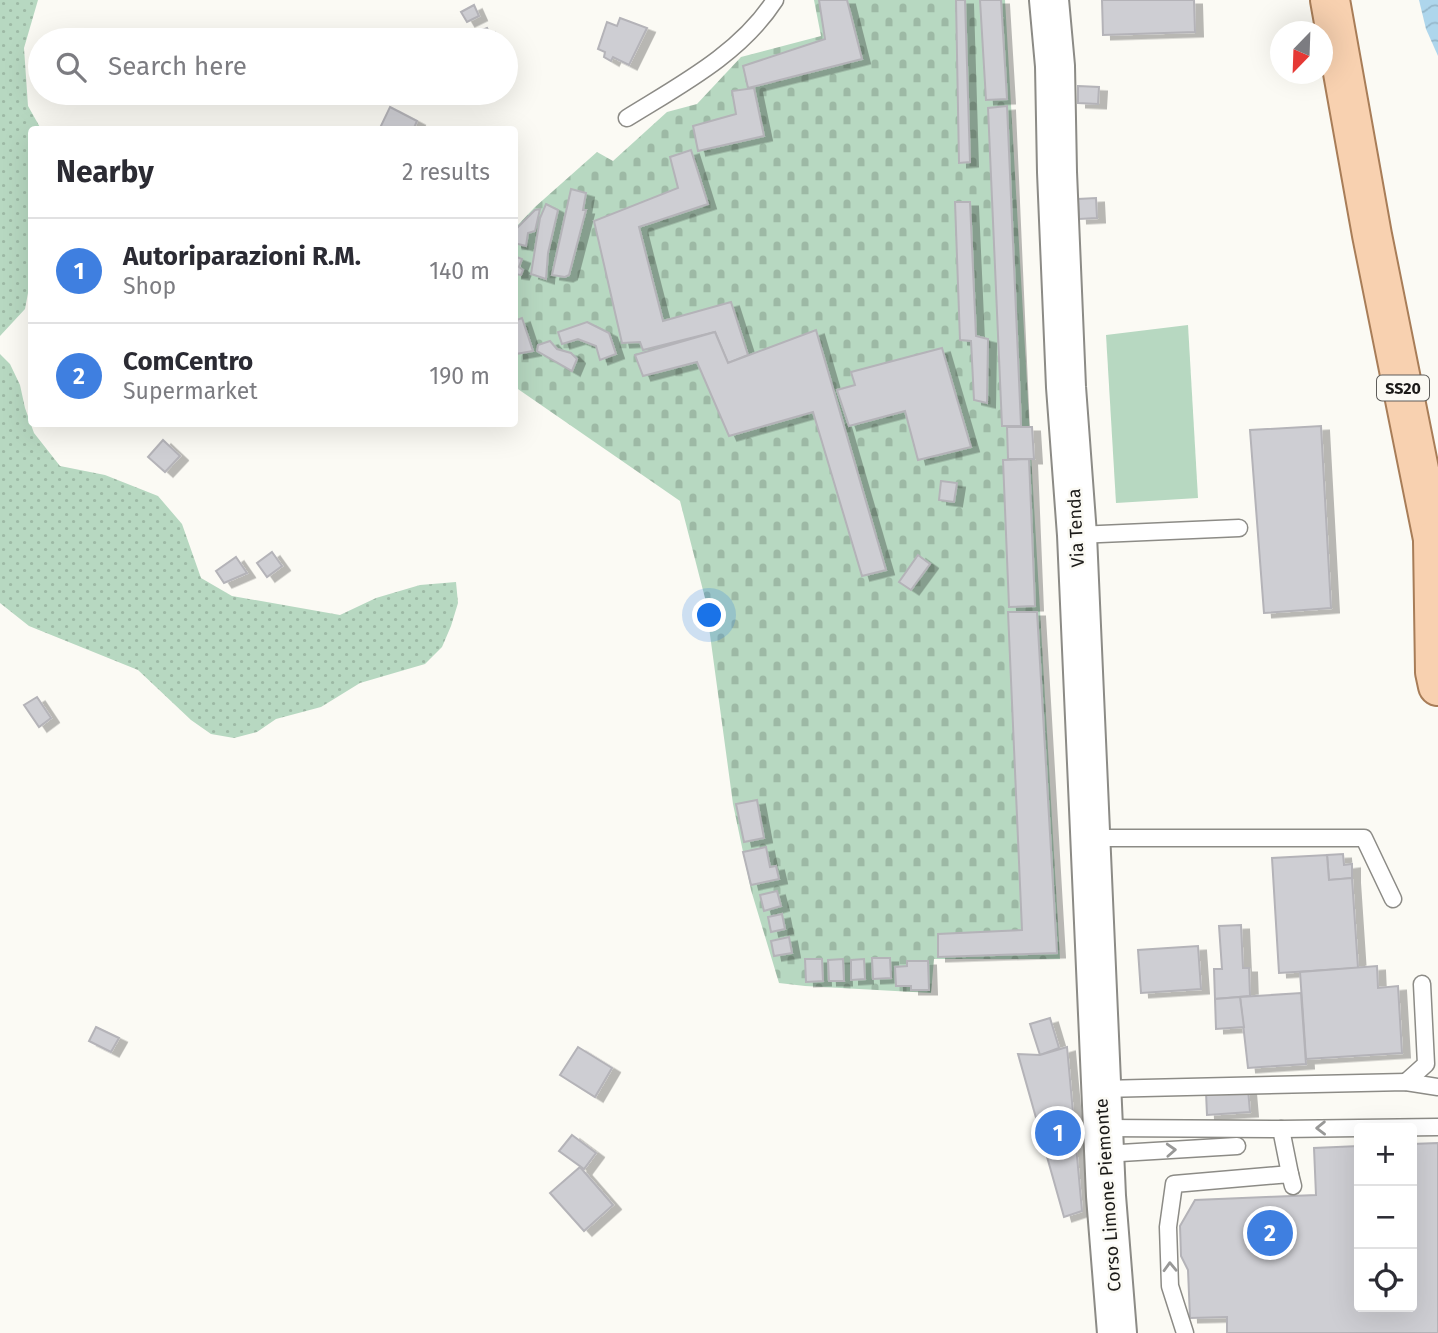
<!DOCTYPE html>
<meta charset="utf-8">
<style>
:root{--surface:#fff;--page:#f7f7f7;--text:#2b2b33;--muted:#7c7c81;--line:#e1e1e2;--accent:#b13f9a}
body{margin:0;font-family:"Fira Sans",sans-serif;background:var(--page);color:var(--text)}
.controls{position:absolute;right:21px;bottom:21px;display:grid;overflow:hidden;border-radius:7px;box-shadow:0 7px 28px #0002}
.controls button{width:63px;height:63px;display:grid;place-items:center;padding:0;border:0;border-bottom:2px solid var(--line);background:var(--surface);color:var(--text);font:35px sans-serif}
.compass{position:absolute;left:1270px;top:21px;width:63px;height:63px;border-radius:50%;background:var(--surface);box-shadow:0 7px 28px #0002;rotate:203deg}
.you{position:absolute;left:710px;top:616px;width:24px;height:24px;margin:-18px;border:5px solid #fff;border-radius:50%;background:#1a73e8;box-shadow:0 0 0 10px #1a73e833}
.badge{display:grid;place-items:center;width:46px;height:46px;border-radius:50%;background:var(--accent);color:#fff;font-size:23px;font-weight:700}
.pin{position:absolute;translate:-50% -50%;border:4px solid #fff;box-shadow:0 2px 7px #0006}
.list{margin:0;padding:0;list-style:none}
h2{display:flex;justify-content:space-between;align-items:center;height:91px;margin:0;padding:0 28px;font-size:30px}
h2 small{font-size:23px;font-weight:400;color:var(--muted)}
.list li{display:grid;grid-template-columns:46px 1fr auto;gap:21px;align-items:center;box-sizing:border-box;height:105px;padding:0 28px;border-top:2px solid var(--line)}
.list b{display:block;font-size:26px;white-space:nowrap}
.list p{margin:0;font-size:23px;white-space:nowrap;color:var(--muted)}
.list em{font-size:23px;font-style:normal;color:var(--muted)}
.icon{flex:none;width:38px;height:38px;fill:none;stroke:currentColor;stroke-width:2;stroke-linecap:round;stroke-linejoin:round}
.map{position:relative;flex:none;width:1438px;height:1333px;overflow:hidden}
.search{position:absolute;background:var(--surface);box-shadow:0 7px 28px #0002;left:28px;top:28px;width:490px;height:77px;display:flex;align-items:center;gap:18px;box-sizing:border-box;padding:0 24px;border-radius:38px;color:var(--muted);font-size:26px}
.panel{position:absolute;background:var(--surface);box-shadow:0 7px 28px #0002;left:28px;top:126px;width:490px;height:301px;border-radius:7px}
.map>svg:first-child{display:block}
</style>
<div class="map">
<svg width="1438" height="1333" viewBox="0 0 1438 1333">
<defs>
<pattern id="grass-dots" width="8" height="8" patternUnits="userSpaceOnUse" patternTransform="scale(1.75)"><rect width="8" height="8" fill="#b7d8c1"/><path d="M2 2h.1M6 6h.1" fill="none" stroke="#9db9a5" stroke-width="1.8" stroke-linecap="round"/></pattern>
<pattern id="cemetery-stones" width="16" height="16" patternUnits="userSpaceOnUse" patternTransform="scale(1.75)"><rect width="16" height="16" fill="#b7d8c1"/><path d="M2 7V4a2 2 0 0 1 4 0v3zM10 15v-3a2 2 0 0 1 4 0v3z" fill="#9db9a5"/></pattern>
<pattern id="water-waves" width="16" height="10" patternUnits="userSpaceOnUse" patternTransform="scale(1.75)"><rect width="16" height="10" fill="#aed6ec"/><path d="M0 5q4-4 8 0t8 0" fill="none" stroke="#95b7ca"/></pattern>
<filter id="shadow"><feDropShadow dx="8" dy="4.5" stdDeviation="0" flood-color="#0004"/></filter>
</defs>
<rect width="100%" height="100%" fill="#fbfaf4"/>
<!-- grass -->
<g fill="url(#grass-dots)">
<path d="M0,0H38L24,48L28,106L41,129L32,130L31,277L25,309L0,336Z"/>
<path d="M0,354L10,364L20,385L25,408L34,433L60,466L105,475L158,496L182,524L201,578L232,596L340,615L376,598L420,585L456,582L458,603L451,626L442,647L425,664L360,683L321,707L276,719L257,732L234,738L211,734L191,720L138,670L29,626L0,603Z"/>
</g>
<!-- cemetery -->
<path fill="url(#cemetery-stones)" d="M814,0H1005L1060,959H934L931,993L805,986L779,983L751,890L733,804L705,598L680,501L515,387L514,229L535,207L597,152L613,161L667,112L697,104L741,57L821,36Z"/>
<!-- pitch -->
<path fill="#b7d8c1" d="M1188,325L1198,498L1116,503L1106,335Z"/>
<!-- water -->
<path fill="url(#water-waves)" d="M1419,0H1438V56L1426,29Z"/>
<!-- building -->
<g fill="#ceced3" stroke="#b4b3b8" stroke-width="2" filter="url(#shadow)">
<path d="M819,0H847L862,59L748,88L743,66L825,39Z"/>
<path d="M956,0H965L970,162L959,163Z"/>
<path d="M980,0H1001L1007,99L986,100Z"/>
<path d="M1102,0H1194L1195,32L1103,35Z"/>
<path d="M474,5L479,16L467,22L461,12Z"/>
<path d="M620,18L647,28L629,65L613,57L611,61L604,57L605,52L598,49L607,22L617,26Z"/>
<path d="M487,28L492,40H477L474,33Z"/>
<path d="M1078,86L1099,87L1098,104L1078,103Z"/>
<path d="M754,88L764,136L698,151L693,126L736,114L732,91Z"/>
<path d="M1007,106L1021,426H1002L988,108Z"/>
<path d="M390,107L417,121L413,130H379Z"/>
<path d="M691,150L708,204L639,227L663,321L731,302L748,355L728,363L715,332L643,350L640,342L622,343L594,221L678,188L670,157Z"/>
<path d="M571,189L586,193L583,210H586L569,275L565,277L552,275Z"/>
<path d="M1096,198L1097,218L1079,219L1078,199Z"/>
<path d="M955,202H970L976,336L988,339L987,403L974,400L971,341L960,340Z"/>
<path d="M546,204L558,210L548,253L546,279L531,274L540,218Z"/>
<path d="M540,209L535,231L528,233L526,246L514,243V231L535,210Z"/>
<path d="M514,256L522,259L519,267L523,270L521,275L514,274Z"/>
<path d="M522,318L533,351L516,354L514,321Z"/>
<path d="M587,322L609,333L616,354L600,360L596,346L578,339L562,344L558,332Z"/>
<path d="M816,330L886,570L862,576L813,412L729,436L697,362L643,376L635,355L715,332L728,363Z"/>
<path d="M550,341L557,349L571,353L577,359L572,371L537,351L538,345Z"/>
<path d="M942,348L971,447L918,460L905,411L849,426L837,390L855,385L851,372Z"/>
<path d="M1321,426L1331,608L1264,613L1250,430Z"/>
<path d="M1007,427H1032L1034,459H1008Z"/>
<path d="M163,440L180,456L165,472L148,457Z"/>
<path d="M1029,459L1035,606L1009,607L1003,460Z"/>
<path d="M941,481L957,483L954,502L939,500Z"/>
<path d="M272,552L282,566L267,577L257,563Z"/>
<path d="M918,555L930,564L911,590L899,582Z"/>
<path d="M236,557L247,573L224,583L216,571Z"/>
<path d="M1008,612H1037L1057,953L938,957V934L1022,930Z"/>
<path d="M37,697L51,718L39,727L24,705Z"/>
<path d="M757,800L764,838L744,842L736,804Z"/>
<path d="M766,847L770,867L776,866L779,879L751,885L743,852Z"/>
<path d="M1343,854L1344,865L1352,864V878L1329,880L1327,855Z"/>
<path d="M1327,855L1329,880L1352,878L1358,968L1279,973L1272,858Z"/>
<path d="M777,891L781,906L764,911L760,895Z"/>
<path d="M782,914L785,929L771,932L768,917Z"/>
<path d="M1241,925L1243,968H1249L1250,996L1215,999L1214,969H1222L1219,926Z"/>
<path d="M789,937L792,953L774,956L771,941Z"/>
<path d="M1198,946L1201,989L1141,993L1138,950Z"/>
<path d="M872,958H890L891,978L873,979Z"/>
<path d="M805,959H822L823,981L806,982Z"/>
<path d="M843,959L844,981H829L828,960Z"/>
<path d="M864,959L865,979L851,980V960Z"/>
<path d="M907,961H928L929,990H911V986H896L895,967L907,966Z"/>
<path d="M1377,966L1378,988L1398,986L1402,1053L1306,1059L1300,972Z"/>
<path d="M1301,993L1306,1064L1248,1068L1240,997Z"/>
<path d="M1240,997L1244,1027L1216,1029L1215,999Z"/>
<path d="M1050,1018L1059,1048L1040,1055L1030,1024Z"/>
<path d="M96,1027L119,1038L111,1052L89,1041Z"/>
<path d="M578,1047L612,1068L595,1097L560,1075Z"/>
<path d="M1067,1047L1082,1211L1064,1217L1018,1054L1040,1055Z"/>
<path d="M1248,1089L1250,1112L1207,1115L1206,1092Z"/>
<path d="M572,1135L596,1153L584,1169L559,1151Z"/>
<path d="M1438,1143V1333H1227V1317L1190,1318L1188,1270L1181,1256L1180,1226L1195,1200L1316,1195L1314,1148L1359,1146V1307H1412V1144Z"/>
<path d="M580,1167L613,1205L584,1231L550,1193Z"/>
</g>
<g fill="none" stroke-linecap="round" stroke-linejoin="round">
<defs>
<g id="lane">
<path d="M627,118C680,85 740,54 775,0"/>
<path d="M1077,535L1239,528"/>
<path d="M1091,838H1364L1393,899"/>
<path d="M1406,1082L1426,1064L1422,984"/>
<path d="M1101,1089L1406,1082L1438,1087"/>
<path d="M1103,1128L1281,1129L1290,1174"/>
<path d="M1281,1129L1438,1127"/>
<path d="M1104,1154L1237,1146"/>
<path d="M1185,1333L1170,1286L1168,1227L1174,1184L1290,1174L1293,1186"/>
</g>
<path id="secondary" d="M1049,0L1055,66L1057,172L1066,387L1077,535L1106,1196L1117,1333"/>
<g id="primary">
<path d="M1330,0L1372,235L1438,564"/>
<path d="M1433,541L1435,672L1438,686"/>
</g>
</defs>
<!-- lane casing -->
<use href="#lane" stroke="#8c8b86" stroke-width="19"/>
<!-- secondary casing -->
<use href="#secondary" stroke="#8c8b86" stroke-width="42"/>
<!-- primary casing -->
<use href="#primary" stroke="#a87d58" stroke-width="42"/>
<!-- lane -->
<use href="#lane" stroke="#fff" stroke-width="16"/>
<!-- secondary -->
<use href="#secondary" stroke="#fff" stroke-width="38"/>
<!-- primary -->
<use href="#primary" stroke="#f8d1b0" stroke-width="38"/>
</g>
<!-- one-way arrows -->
<defs><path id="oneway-chevron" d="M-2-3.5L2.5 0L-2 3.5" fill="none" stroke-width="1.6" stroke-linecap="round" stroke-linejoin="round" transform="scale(1.75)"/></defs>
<g stroke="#989897">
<use href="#oneway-chevron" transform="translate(1321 1128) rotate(179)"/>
<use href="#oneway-chevron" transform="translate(1171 1150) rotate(-3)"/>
<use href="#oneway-chevron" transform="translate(1170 1267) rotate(-92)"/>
</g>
<g text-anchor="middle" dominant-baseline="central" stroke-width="5" stroke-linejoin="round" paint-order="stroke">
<!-- shield labels -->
<rect fill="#fbfaf4" stroke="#5e5d5a" stroke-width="2" x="1377" y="375.5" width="52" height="25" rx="5"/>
<g font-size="16" font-weight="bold" fill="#1b1a18">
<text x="1403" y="388">SS20</text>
</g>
<!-- street labels -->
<g font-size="18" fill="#1b1a18" stroke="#fbfaf4">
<text transform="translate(1076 528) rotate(-93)">Via Tenda</text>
<text transform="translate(1108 1195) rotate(-94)">Corso Limone Piemonte</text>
</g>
</g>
</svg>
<div class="controls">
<button>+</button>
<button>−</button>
<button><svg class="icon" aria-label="locate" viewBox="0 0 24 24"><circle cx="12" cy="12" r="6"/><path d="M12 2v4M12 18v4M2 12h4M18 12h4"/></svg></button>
</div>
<svg class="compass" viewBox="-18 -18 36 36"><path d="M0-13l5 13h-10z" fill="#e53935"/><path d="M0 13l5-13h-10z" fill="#7c7c81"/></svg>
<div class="you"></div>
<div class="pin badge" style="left:1058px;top:1133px;background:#3f7fe0">1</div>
<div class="pin badge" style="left:1270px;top:1233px;background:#3f7fe0">2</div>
<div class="search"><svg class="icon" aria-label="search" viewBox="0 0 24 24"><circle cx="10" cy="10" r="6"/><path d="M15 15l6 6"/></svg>Search here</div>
<section class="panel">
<h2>Nearby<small>2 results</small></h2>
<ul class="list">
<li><span class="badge" style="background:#3f7fe0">1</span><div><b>Autoriparazioni R.M.</b><p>Shop</p></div><em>140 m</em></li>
<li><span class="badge" style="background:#3f7fe0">2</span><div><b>ComCentro</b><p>Supermarket</p></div><em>190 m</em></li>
</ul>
</section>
</div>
